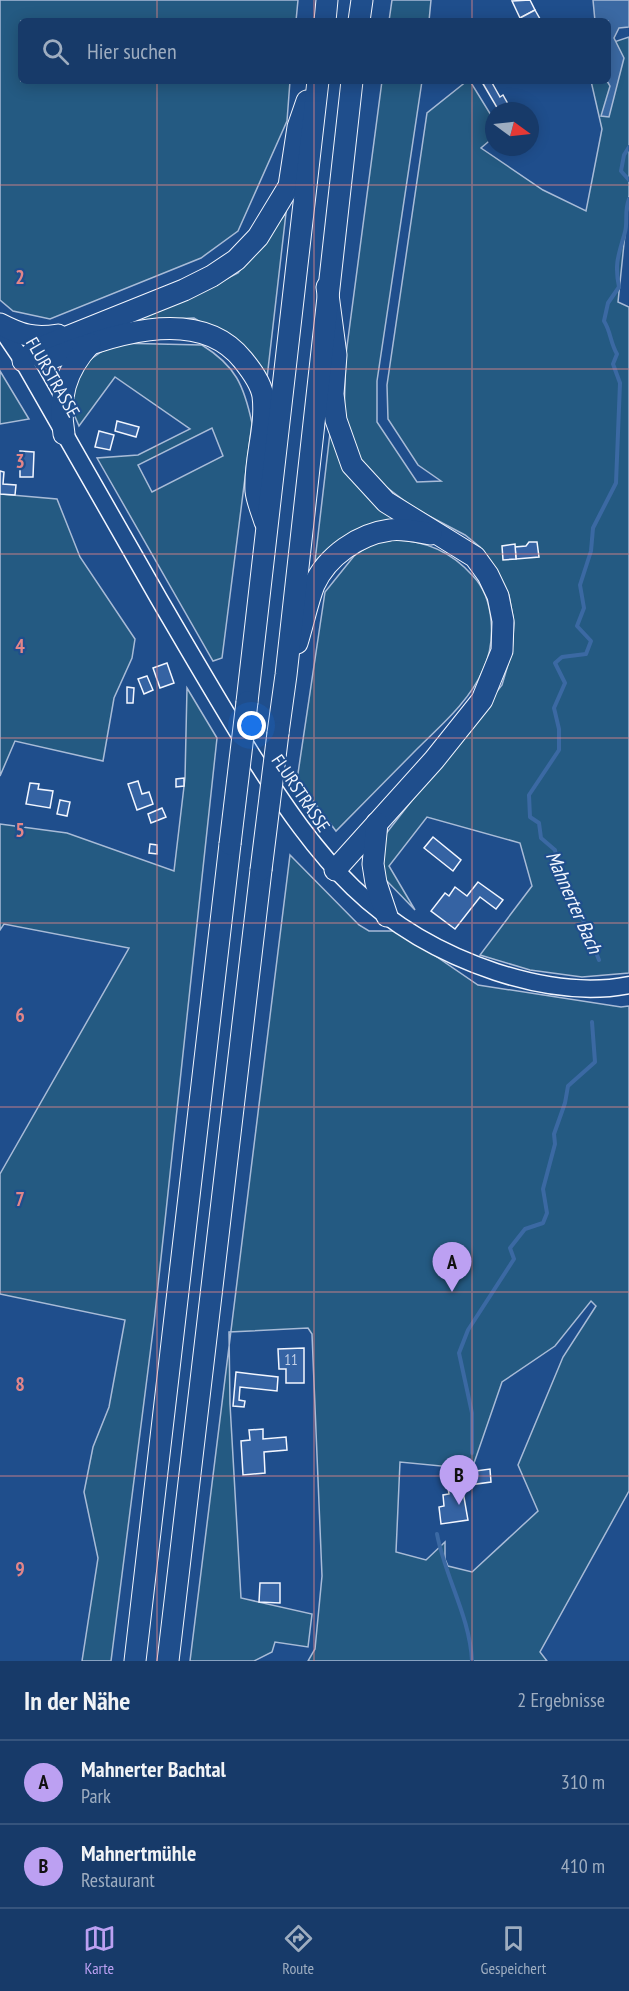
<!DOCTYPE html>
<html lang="de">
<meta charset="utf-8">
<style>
:root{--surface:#173a69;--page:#20416f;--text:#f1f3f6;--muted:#9eadc0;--line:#36547d;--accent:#bca0f2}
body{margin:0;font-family:"PT Sans Narrow",sans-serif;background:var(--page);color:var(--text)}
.compass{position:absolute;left:485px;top:102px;width:54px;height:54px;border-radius:50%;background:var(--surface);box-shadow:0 3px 15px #0003;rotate:105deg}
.you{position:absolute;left:252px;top:726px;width:21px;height:21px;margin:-15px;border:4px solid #fff;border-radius:50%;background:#1a73e8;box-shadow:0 0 0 9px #1a73e833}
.badge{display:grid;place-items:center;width:39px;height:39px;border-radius:50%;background:var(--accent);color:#111;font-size:20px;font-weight:700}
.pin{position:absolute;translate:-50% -50px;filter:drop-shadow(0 2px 3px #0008)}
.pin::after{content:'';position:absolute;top:32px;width:21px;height:18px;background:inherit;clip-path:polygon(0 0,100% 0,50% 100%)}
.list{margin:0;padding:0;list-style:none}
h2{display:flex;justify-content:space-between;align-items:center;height:78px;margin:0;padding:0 24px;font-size:26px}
h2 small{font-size:20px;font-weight:400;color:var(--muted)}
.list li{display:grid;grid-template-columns:39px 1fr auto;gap:18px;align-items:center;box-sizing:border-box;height:84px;padding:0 24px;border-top:2px solid var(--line)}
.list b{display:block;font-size:22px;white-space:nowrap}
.list p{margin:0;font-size:20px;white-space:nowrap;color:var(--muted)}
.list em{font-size:20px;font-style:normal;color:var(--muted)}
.icon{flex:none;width:33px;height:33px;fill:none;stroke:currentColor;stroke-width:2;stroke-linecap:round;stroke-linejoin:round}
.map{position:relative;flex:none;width:629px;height:1661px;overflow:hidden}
.search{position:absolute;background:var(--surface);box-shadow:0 3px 15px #0003;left:18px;right:18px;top:18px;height:66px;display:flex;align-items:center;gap:15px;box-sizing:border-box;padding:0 21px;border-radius:9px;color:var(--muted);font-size:22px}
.sheet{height:246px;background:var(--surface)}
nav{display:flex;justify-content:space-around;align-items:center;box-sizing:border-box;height:84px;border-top:2px solid var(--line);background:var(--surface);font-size:16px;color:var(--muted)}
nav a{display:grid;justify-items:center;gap:3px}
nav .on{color:var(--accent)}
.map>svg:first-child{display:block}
</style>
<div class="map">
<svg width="629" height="1661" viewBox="0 0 629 1661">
<rect width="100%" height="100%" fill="#1f4e8c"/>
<!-- green -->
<g fill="#245a82" stroke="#a8bbd7" stroke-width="1.5" fill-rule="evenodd">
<path d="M0,0H298L296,21H21V81H290L287,121L238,231L201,258L50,319L13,311L0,300Z"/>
<path d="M392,0H431L429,21H389Z"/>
<path d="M629,37V195L618,302L629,307V973L582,977L530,970L480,955L532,886L520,843L427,817L389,866L415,910L383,877L381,840L502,685L512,651L514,623L509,595L480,547L465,535L414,508L377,480L359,460L344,416L346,354L382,81H422L377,381V422L417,482L441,481L418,465L388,419L387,385L427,113L467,81H470L494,120V137L481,148L543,190L586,211L602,129L591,81H608V44Z"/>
<path d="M286,213L267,378L243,347L194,318L127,321L191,297L238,273Z"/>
<path d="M114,343L202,345C236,366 244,386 252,423L222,658L213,661L97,458L138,455L190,429L115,377L79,426L68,400L78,368ZM212,428L223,456L152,492L138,465Z"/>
<path d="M0,371L29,419L0,424Z"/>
<path d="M330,433L401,520C363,527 344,534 315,561Z"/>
<path d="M0,494L57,499L80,557L135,639L132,658L114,698L103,761L15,741L0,776Z"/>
<path d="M389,540C423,539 450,550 473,576C495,599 496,643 483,670C469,702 440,726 416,750C389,777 363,804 336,831L297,780L325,592L354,556L372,544Z"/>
<path d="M187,688L217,738L154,1323L111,1661H82L98,1558L84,1492L93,1447L109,1407L125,1320L0,1294V1174L129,948L4,924L0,930V824L67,833L174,871L185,778Z"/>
<path d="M290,855L359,925L369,931H399L478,985L621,1007L629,1006V1491L540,1652L547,1661H308L315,1649L322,1576L312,1334L308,1328L229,1332L230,1404L241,1598L312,1614L308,1647L275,1642L272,1652L254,1661H190ZM591,1301L596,1306L563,1357L518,1465L538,1511L472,1572L448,1566L445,1559V1542L426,1560L396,1552L400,1462L472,1469L502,1382L555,1346Z"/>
</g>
<!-- water -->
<path fill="#3b69a3" stroke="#a8bbd7" stroke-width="1.5" d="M593,0H629V27L619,28L614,38L624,58L609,117L601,116L610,86L607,81L608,21H595Z"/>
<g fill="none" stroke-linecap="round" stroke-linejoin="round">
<!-- stream -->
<g stroke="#3b69a3" stroke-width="4">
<path d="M629,147L624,155L621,171L629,180"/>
<path d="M599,960L569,885L560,877L555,850L541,838L539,823L530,817L529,795L559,750V729L554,708L565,683L555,663L562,657L586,654L591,641L577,626L584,608L580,585L591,551L593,528L616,483L620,383L613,364L617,354C610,342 611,332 604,321L608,303L619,287C614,263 619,254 625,232C628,221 624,212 629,199"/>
<path d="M472,1453V1413L459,1353L468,1330L514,1259L510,1248L525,1229L543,1223L547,1213L543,1189L555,1144L554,1134L565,1103L568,1086L595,1062L592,1022"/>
<path d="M437,1534C445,1577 470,1617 472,1661"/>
</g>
</g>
<!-- building -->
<g fill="#3563a3" stroke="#f2f6ff" stroke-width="1.5">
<path d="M530,0L535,10L520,18L512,1Z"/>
<path d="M535,10L540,19L522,21L520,18Z"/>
<path d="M491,81L500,97L503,95L512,111H499L482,82Z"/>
<path d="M117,421L139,427L136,437L115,431Z"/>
<path d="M99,431L114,435L110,450L95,447Z"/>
<path d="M20,451L34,452L33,477H20Z"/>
<path d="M0,471L4,472L3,484L16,485L15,495L0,494Z"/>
<path d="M529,542H537L539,557L516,559L515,547L526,546Z"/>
<path d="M515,544L516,559L503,560L502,546Z"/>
<path d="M167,663L174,683L160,688L153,668Z"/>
<path d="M147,676L153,690L144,694L138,679Z"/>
<path d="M127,687L134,688L133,703H127Z"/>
<path d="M184,778V786L176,787V779Z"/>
<path d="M138,781L142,794L149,792L153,804L137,810L128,784Z"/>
<path d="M30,783L39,784L38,789L53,791L50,808L26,804Z"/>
<path d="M60,800L70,802L67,816L57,814Z"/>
<path d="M162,808L166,817L151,823L148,814Z"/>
<path d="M433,837L461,860L453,871L424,848Z"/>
<path d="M150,844L157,845V854L149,853Z"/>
<path d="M478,882L503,900L496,909L480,897L455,929L431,911L445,893L449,896L455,887L467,896Z"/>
<path d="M304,1348V1383H286V1369H279L278,1349Z"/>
<path d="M236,1372L278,1377L277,1391L240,1387L239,1400L245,1401L244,1407L233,1406Z"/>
<path d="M263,1429V1439L286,1437L287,1450L264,1452L265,1473L243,1475L241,1441L250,1440L249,1430Z"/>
<path d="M490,1469L491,1482L462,1486L468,1520L441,1524L439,1507L444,1506L443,1495L449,1494L446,1475Z"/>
<path d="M260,1583H280V1603L259,1602Z"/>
</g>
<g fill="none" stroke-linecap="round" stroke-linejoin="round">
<defs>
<path id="secondary" d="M0,327L23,361C68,440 114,519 159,599C190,652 220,704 252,755C319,860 373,931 496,972C539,986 584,994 629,985"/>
<g id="motorway">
<path d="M325,21L327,0"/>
<path d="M359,21L362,0"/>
<path d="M327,287L336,355L333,394L336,420L352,465L386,502L475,557L488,575L498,596L503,621L502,651L482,700L434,760L335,870"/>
<path d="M0,324C21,335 34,339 58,335"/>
<path d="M23,361L37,349L184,290L212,276L236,260L258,237L289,186L298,127L307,101"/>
<path d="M44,361C101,339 196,301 243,360C251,370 261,383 263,396C267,428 254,459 256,491C257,501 262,512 265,522"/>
<path d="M64,434C58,398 65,371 90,344"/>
<path d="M297,643C303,624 307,603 314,585C327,556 359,534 390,530C403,528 418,532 431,534"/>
<path d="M247,702L318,81"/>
<path d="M278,733L286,675L352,81"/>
<path d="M377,823L373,864L376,883L387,916"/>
<path d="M135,1661L230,844"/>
<path d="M168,1661L261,870"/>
</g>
</defs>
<!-- secondary casing -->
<use href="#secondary" stroke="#f2f6ff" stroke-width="19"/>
<!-- motorway casing -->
<use href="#motorway" stroke="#f2f6ff" stroke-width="23"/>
<!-- secondary -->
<use href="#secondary" stroke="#1f4e8c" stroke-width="16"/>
<!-- motorway -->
<use href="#motorway" stroke="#1f4e8c" stroke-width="21"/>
<defs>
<g id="motorway-bridge">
<path d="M230,844L247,702"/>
<path d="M261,870L278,733"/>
</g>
</defs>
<!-- motorway-bridge casing -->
<use href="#motorway-bridge" stroke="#f2f6ff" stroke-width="23" stroke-linecap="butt"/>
<!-- motorway-bridge -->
<use href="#motorway-bridge" stroke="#1f4e8c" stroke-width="21"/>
</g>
<!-- grid -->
<path fill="none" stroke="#e38589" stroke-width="1.5" stroke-opacity="0.55" d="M157,0V21M314,0V21M472,0V21M157,81V1661M314,81V1661M472,81V1661M0,185H629M0,369H629M0,554H629M0,738H629M0,923H629M0,1107H629M0,1292H629M0,1476H629"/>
<g text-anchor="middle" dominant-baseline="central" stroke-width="4.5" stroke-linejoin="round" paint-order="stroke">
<!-- number labels -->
<g font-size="15" fill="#c3d1e8">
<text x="291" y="1359">11</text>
</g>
<!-- street labels -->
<g font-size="18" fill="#f2f6ff" stroke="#1f4e8c">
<text transform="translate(53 377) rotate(60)">FLURSTRASSE</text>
<text transform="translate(301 793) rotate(56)">FLURSTRASSE</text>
</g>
<!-- water labels -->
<g font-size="20" font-style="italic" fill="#f2f6ff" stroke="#1f4e8c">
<text transform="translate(574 902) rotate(66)">Mahnerter Bach</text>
</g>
</g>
<g font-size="20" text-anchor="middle" font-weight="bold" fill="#e38589" stroke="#1f4e8c" stroke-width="4.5" stroke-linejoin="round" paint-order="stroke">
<text x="20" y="284">2</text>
<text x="20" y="468">3</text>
<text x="20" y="653">4</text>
<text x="20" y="837">5</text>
<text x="20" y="1022">6</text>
<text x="20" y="1206">7</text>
<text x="20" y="1391">8</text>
<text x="20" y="1576">9</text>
</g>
</svg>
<svg class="compass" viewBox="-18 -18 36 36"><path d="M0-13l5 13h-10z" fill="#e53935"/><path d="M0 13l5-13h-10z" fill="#9eadc0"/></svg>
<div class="you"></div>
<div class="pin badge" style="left:452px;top:1292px">A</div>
<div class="pin badge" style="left:459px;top:1505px">B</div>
<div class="search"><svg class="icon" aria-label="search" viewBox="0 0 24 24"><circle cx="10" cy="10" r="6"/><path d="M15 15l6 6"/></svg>Hier suchen</div>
</div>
<section class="sheet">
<h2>In der Nähe<small>2 Ergebnisse</small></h2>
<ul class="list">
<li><span class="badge">A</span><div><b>Mahnerter Bachtal</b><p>Park</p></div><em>310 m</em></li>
<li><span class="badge">B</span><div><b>Mahnertmühle</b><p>Restaurant</p></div><em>410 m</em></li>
</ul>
</section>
<nav>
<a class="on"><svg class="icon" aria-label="map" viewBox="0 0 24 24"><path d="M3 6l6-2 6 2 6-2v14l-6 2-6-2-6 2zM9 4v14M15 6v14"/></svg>Karte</a>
<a><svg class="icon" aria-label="directions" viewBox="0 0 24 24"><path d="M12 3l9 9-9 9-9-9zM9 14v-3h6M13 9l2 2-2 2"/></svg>Route</a>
<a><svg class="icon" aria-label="saved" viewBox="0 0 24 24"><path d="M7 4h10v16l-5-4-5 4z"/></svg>Gespeichert</a>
</nav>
